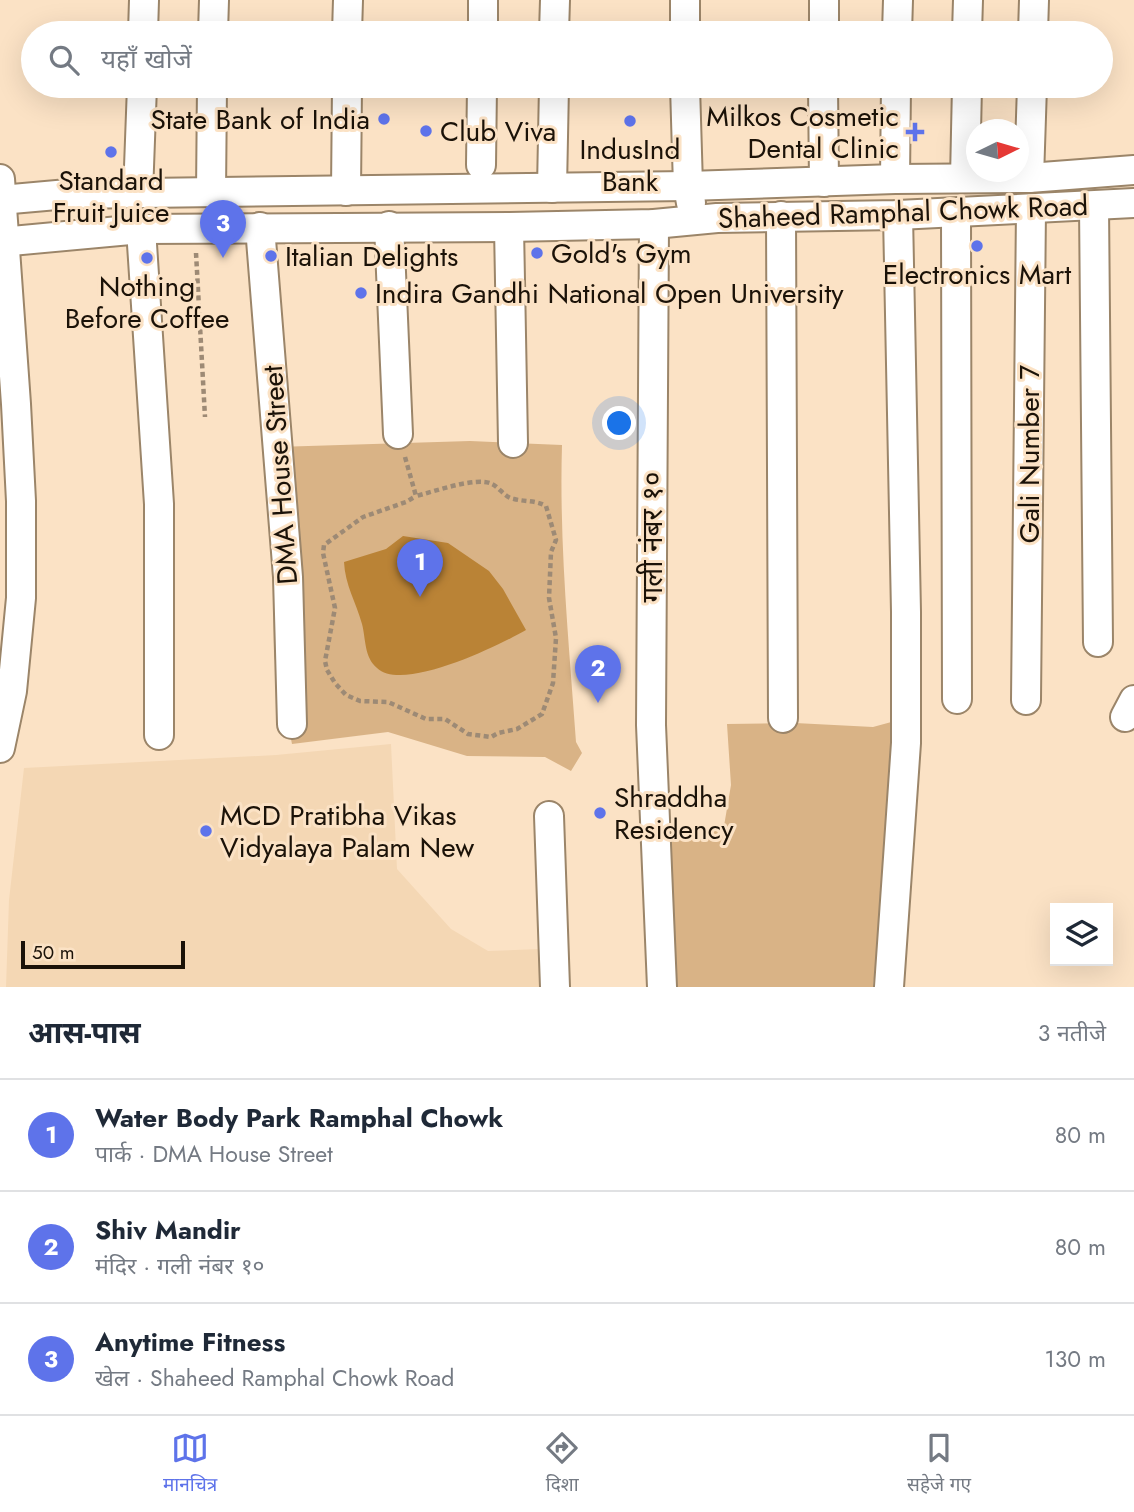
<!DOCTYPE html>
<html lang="hi">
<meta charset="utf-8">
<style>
:root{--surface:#fff;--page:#f6f6f7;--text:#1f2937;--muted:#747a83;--line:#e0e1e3;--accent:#5e73ea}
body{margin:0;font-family:Jost,"Noto Sans Devanagari",sans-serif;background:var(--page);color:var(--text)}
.controls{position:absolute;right:21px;bottom:21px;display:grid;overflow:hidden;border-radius:0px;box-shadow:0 7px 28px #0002}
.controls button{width:63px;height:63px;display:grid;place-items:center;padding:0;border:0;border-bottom:2px solid var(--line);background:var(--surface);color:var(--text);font:35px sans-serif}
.compass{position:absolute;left:966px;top:119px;width:63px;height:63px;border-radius:50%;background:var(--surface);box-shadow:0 7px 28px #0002;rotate:85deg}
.scale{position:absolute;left:21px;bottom:18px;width:164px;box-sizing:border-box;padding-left:7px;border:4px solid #1b1208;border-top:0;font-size:19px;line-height:24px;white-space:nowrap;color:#1b1208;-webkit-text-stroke:5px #fbe2c5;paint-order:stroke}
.you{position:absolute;left:620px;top:424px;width:24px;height:24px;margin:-18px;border:5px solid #fff;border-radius:50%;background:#1a73e8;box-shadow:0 0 0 10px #1a73e833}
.badge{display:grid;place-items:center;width:46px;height:46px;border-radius:50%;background:var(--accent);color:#fff;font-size:23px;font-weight:700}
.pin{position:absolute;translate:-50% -58px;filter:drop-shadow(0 2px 4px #0008)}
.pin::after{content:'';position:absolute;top:37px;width:24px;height:21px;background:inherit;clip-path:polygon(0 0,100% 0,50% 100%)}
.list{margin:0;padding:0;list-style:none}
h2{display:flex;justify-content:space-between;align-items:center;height:91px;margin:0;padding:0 28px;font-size:30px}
h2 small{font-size:23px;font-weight:400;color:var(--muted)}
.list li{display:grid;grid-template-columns:46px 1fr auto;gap:21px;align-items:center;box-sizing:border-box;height:112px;padding:0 28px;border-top:2px solid var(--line)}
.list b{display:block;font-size:26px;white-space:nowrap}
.list p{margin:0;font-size:23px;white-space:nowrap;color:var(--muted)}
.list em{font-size:23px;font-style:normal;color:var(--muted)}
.icon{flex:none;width:38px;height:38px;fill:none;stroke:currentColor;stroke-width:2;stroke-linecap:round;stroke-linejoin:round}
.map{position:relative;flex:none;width:1134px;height:987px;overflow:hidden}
.search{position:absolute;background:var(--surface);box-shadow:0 7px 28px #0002;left:21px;right:21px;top:21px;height:77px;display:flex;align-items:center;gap:18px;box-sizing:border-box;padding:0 24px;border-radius:38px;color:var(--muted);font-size:26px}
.sheet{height:427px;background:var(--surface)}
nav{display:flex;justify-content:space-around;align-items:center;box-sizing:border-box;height:98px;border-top:2px solid var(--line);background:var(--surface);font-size:19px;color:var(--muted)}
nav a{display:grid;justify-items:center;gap:4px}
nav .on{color:var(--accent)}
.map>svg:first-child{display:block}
</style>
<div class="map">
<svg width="1134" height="987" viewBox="0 0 1134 987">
<rect width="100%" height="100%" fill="#fbe2c5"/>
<!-- built -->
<path fill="#f4d7b4" d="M391,744L397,869L451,929L488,951L540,949L544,987H6L9,900L24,768L276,755Z"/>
<!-- green -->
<g fill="#d9b386">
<path d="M470,441L562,445C559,544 569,643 576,742L582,753L571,771L545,757L467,756L388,732L292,744L274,656L273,573L276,447Z"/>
<path d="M895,721L890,849L873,987H654L650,828L693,832L724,826L731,785L727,724L795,723L873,727Z"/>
</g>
<!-- water -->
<path fill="#ba8336" d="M403,536L448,543L489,571L503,589L526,630C500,645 403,693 377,668C364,657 366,639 362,624C356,602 345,585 344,562L386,549Z"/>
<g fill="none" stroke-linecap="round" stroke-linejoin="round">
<defs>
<g id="minor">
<path d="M685,0V33"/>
<path d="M143,33L144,0"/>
<path d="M213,33L214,0"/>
<path d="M347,33L348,0"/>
<path d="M483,33V0"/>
<path d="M554,33L555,0"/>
<path d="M824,33V0"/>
<path d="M897,33L898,0"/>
<path d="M967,33L968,0"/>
<path d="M1033,33L1034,0"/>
<path d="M685,86L688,186L691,203"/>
<path d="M823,86L824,182"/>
<path d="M481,165L482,86"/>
<path d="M965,178L967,86"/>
<path d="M1029,178L1032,86"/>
<path d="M0,179L16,404L21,501V598L12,691L0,748"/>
<path d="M895,179L896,86"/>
<path d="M552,188L554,86"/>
<path d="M346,191L347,86"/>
<path d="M211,193L212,86"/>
<path d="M138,194L142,86"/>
<path d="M0,200L68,194L688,186L895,179L1029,178L1134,170"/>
<path d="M1094,206L1098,642"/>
<path d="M956,213L957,699"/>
<path d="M781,216L783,718"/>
<path d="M654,224L651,725L662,987"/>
<path d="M389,226L398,434"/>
<path d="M260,227L288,577L292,724"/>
<path d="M509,227L513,443"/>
<path d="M141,229L159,504V735"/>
<path d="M0,242L141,229L509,227L654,224L717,218L898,215L1134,203"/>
<path d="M1026,700L1031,209"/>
<path d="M1125,717L1134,700"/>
<path d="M549,816L555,987"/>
<path d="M889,987L906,743V612L898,215"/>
</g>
</defs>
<!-- minor casing -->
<use href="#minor" stroke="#9b8569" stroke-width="32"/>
<!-- path -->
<g stroke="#9d8a75" stroke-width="4.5" stroke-dasharray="5 3.5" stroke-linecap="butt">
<path d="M196,253L205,417"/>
<path d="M405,457L416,496C433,492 477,476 492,484C499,487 505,498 514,499C526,502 535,500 546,506L556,540L551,552L549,598L556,638L553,683L542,714L517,729L498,733L491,737L468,734L445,719H426L388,702L360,701L346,695L335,683L327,670L325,661L335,608L323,553L324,545L363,517L406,502L416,496"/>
</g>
<!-- minor -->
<use href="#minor" stroke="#fff" stroke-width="28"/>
</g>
<!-- markers -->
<g fill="#5e73ea" stroke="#fbe2c5" stroke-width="2.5">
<circle cx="384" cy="119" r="7"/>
<circle cx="630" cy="121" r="7"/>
<circle cx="426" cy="131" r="7"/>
<path d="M911.5 121.5h7v7h7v7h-7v7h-7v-7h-7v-7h7z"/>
<circle cx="111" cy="152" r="7"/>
<circle cx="977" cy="246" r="7"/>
<circle cx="537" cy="253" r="7"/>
<circle cx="271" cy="256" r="7"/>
<circle cx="147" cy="258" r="7"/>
<circle cx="361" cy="293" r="7"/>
<circle cx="600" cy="813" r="7"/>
<circle cx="206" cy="831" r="7"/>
</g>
<g text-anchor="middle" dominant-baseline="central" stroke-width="6" stroke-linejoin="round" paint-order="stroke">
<!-- poi labels -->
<g font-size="28" fill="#1b1208" stroke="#fbe2c5" text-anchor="start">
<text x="899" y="116" text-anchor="end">Milkos Cosmetic<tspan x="899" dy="32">Dental Clinic</tspan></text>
<text x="370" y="119" text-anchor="end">State Bank of India</text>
<text x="440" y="131">Club Viva</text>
<text x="630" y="149" text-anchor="middle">IndusInd<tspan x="630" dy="32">Bank</tspan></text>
<text x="111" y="180" text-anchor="middle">Standard<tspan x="111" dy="32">Fruit Juice</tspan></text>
<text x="551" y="253">Gold's Gym</text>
<text x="285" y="256">Italian Delights</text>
<text x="977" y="274" text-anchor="middle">Electronics Mart</text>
<text x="147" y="286" text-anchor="middle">Nothing<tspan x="147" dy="32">Before Coffee</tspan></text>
<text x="375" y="293">Indira Gandhi National Open University</text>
<text x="614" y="797">Shraddha<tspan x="614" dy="32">Residency</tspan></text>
<text x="220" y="815">MCD Pratibha Vikas<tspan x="220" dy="32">Vidyalaya Palam New</tspan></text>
</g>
<!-- street labels -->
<g font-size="28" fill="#1b1208" stroke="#fbe2c5">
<text transform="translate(903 212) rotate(-2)">Shaheed Ramphal Chowk Road</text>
<text transform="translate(1029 454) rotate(-90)">Gali Number 7</text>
<text transform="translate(280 475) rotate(-94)">DMA House Street</text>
<text transform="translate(652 537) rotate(-90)">गली नंबर १०</text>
</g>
</g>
</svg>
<div class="controls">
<button><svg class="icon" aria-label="layers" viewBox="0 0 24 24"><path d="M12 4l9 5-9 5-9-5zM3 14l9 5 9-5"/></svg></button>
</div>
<svg class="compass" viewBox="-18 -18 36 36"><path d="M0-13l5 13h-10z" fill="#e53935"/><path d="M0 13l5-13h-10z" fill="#747a83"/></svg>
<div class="scale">50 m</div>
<div class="you"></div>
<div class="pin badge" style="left:420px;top:597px">1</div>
<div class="pin badge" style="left:598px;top:703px">2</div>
<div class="pin badge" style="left:223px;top:258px">3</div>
<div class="search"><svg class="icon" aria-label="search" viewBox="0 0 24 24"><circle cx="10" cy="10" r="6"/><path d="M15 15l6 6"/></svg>यहाँ खोजें</div>
</div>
<section class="sheet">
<h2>आस-पास<small>3 नतीजे</small></h2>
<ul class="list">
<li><span class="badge">1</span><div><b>Water Body Park Ramphal Chowk</b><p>पार्क · DMA House Street</p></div><em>80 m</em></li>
<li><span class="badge">2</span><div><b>Shiv Mandir</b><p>मंदिर · गली नंबर १०</p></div><em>80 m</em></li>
<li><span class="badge">3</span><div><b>Anytime Fitness</b><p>खेल · Shaheed Ramphal Chowk Road</p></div><em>130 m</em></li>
</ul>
</section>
<nav>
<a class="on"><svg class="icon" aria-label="map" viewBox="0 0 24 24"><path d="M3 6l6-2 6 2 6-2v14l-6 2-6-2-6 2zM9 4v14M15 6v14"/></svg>मानचित्र</a>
<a><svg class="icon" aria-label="directions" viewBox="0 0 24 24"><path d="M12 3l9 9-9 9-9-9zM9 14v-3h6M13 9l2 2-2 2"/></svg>दिशा</a>
<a><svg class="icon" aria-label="saved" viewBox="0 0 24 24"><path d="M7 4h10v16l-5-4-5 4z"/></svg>सहेजे गए</a>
</nav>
